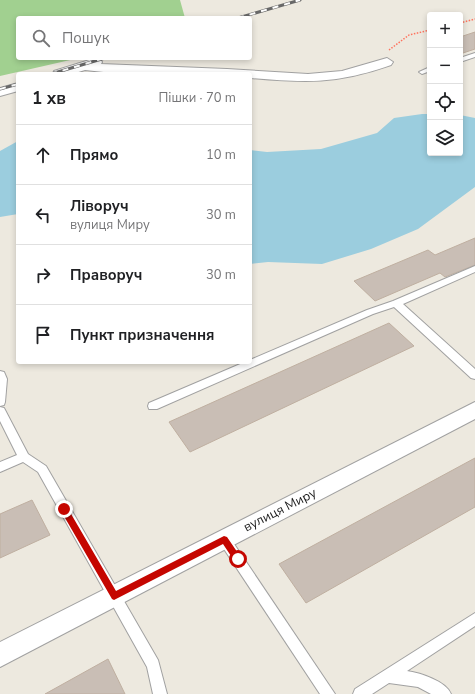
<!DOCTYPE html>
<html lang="uk">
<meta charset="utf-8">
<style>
:root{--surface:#fff;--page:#f6f6f6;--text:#202124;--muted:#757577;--line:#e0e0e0}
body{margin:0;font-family:"Nunito Sans",sans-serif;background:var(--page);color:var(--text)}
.controls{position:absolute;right:12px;top:12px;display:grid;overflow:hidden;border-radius:4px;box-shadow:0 2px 6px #0003}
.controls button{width:36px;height:36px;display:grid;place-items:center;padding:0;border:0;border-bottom:1px solid var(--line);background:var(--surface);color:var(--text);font:20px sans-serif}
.stop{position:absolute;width:12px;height:12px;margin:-9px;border:3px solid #c50600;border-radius:50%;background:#fff}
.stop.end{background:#c50600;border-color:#fff;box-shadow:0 1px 4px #0008}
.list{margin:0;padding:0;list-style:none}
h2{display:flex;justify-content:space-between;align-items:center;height:52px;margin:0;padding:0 16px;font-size:17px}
h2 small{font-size:13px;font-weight:400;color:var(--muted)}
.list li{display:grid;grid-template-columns:26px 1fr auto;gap:12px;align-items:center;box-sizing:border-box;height:60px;padding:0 16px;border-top:1px solid var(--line)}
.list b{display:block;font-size:15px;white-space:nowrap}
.list p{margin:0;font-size:13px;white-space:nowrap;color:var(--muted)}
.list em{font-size:13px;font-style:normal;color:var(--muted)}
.icon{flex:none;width:22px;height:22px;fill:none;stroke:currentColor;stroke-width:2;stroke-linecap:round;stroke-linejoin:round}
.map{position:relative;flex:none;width:475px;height:694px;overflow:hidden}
.search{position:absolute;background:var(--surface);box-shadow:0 2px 6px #0003;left:16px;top:16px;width:236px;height:44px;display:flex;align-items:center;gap:10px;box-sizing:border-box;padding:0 14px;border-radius:4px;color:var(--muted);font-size:15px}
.panel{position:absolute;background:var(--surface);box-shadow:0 2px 6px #0003;left:16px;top:72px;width:236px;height:292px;border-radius:4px}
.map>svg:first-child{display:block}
</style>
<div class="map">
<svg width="475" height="694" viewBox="0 0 475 694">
<rect width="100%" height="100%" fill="#ede9df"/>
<!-- forest -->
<path fill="#a1d090" d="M0,0H180L185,18H18V58H79L0,76Z"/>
<!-- water -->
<g fill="#9bcdde">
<path d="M422,114H430V153H460V115L475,118V187L418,229L371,249L322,264L268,262L250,264V150L267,152L321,149L377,133L394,118Z"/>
<path d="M18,141V214L0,217V151Z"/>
</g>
<!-- building -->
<g fill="#c9beb5" stroke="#bfafa0">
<path d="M475,32V49L460,54V37Z"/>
<path d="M475,238V265L445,277L440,273L375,301L354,281L428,250L435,255Z"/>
<path d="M389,323L414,346L190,452L169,422Z"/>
<path d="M475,458V507L306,603L279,564Z"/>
<path d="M32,500L50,535L0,558V514Z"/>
<path d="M108,659L125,694H45Z"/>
</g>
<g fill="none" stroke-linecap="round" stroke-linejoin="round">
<defs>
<g id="service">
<path d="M475,53V57L460,62V58Z"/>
<path d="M430,67V71L422,74L419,72Z"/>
<path d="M475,266V272L403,304L475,369V379L471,378L394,307L373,314L157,409H149L148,406L149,403L245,362H250V360L367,310L393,301Z"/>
<path d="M0,371L4,372L7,379L5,402L4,405L0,406Z"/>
<path d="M0,407L4,408L28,454L46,466L158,660L167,694H153L147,667L38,472L23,462L0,472V462L17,455L0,421Z"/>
<path d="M224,534L228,535L335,694H320L220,543L218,539L220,535Z"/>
<path d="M475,613V626L407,671C420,673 446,681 451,694H431L418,687L389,683L372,694H353L355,689Z"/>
</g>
<g id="minor">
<path d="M96,58L100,59L102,62L101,64L227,69L308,74L342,71L387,58L393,62L391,65C337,84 306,83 250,78V74H122L85,70L72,74H53L54,71Z"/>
<path d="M18,83V91L0,96V88Z"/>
<path d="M475,402V419L0,667V642Z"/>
</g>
</defs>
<!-- service casing -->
<use href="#service" stroke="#a1a1a1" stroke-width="2"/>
<!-- minor casing -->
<use href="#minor" stroke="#a1a1a1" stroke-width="2"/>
<!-- path -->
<g stroke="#ff735e" stroke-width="1.5" stroke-dasharray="1.5 1.5" stroke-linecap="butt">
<path d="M460,23L475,19"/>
<path d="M389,50L409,35L430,30"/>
</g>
<!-- service -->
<use href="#service" fill="#fff" fill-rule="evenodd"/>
<!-- minor -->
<use href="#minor" fill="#fff" fill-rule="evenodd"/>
<defs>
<g id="rail">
<path d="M238,18L300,0"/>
<path d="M51,74L105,58"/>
<path d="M0,89L18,84"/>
</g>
</defs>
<!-- rail casing -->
<use href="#rail" stroke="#686868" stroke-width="3"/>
<!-- rail -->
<use href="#rail" stroke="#fff" stroke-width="2" stroke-dasharray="6" stroke-linecap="butt"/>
</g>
<!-- route -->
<path fill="#c50600" d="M64,506L67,507L116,591L224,536L227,537L242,559L241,562H235L223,544L114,600L112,599L61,511V507Z"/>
<g text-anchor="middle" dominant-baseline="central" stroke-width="3" stroke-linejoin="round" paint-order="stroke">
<!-- near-street labels -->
<g font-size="13" fill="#1a1a1a" stroke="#fff">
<text transform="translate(280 510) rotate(-27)">вулиця Миру</text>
</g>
</g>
</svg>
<div class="controls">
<button>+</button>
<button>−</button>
<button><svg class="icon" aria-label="locate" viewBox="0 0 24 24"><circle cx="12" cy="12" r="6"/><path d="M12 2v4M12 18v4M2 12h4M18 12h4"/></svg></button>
<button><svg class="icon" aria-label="layers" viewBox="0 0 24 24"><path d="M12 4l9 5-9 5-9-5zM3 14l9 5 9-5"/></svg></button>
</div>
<div class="stop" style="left:238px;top:559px"></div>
<div class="stop end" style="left:64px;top:509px"></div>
<div class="search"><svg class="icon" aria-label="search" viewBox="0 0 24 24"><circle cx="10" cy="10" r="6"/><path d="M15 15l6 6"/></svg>Пошук</div>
<section class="panel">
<h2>1 хв<small>Пішки · 70 m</small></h2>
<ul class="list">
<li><svg class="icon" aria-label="ahead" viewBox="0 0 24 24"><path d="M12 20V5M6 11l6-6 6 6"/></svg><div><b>Прямо</b></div><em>10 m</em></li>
<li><svg class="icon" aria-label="left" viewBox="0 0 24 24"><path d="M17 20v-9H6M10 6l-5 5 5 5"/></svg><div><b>Ліворуч</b><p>вулиця Миру</p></div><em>30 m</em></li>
<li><svg class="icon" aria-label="right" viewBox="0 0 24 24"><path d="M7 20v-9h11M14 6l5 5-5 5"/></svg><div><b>Праворуч</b></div><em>30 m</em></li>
<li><svg class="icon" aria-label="arrive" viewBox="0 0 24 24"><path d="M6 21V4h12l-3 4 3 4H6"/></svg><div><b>Пункт призначення</b></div></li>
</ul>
</section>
</div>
